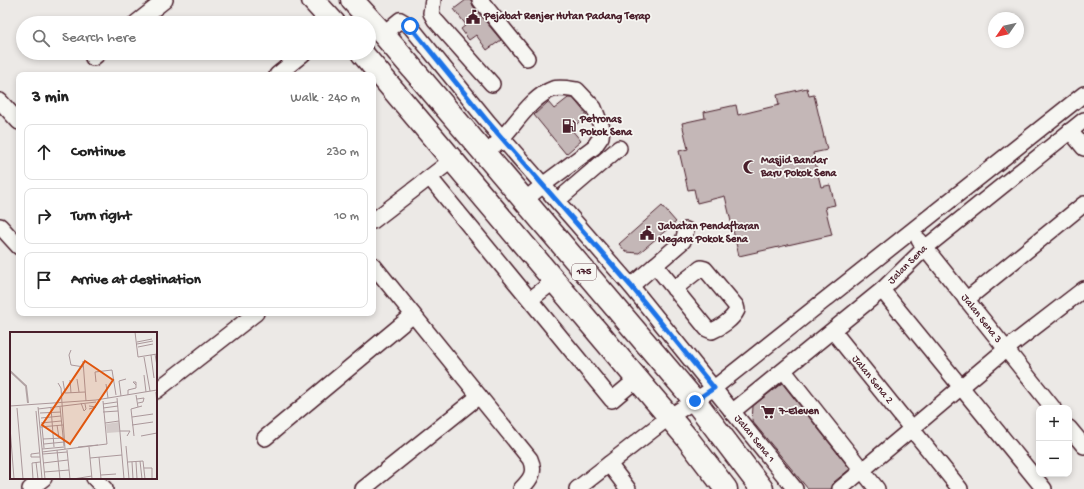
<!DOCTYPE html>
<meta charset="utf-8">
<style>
:root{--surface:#fff;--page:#f2f2f2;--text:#222;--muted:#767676;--line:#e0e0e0}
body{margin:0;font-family:"Gochi Hand",sans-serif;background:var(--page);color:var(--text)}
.controls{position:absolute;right:12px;bottom:12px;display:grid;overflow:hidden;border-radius:8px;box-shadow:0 2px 6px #0003}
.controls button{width:36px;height:36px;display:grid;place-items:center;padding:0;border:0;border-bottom:1px solid var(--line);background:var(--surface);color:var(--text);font:20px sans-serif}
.compass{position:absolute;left:988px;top:12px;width:36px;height:36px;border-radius:50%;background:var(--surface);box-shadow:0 2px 6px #0003;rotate:236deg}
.stop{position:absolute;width:12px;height:12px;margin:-9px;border:3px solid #1a73e8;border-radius:50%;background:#fff}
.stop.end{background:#1a73e8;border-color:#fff;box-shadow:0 1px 4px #0008}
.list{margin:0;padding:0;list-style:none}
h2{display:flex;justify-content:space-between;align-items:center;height:52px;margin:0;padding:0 16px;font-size:17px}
h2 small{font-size:13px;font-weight:400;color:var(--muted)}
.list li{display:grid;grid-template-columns:26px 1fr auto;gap:12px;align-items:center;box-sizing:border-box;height:56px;margin:0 8px 8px;padding:0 8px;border:1px solid var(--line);border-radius:8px}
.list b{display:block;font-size:15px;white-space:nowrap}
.list em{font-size:13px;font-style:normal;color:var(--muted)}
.icon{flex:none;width:22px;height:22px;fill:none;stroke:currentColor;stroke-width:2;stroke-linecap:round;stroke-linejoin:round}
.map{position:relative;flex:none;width:1084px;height:489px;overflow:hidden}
.search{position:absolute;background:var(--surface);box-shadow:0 2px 6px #0003;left:16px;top:16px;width:360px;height:44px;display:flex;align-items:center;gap:10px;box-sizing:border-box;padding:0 14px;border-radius:22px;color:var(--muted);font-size:15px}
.panel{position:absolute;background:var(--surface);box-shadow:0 2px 6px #0003;left:16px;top:72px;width:360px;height:244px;border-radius:8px}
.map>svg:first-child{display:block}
</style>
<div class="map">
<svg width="1084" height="489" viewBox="0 0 1084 489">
<rect width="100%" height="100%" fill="#ece9e6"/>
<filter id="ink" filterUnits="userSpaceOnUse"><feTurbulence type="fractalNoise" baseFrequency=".025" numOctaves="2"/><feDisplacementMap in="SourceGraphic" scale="8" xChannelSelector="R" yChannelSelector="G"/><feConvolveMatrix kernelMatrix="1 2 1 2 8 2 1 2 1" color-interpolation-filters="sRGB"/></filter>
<g filter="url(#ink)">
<!-- building -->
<g fill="#c4b7b7" stroke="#4a1f2b">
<path d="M466,0H471L473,6L501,40L487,50L476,35L469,40L461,29L466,25L454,9Z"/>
<path d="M807,88L809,96L814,95L827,150L813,153L821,187L830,185L835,205L825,207L832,235L739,256L725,196L697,203L694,189L688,190L679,151L688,149L682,123L705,118L704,112L736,105L738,115L779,105L777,95Z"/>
<path d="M568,98H573L587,115L571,129L581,141L566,154L534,115L548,102L554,109Z"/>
<path d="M662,206L676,222L639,253L626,252L619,244Z"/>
<path d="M782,383L850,469L834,482L831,489H808L752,421L753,406Z"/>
</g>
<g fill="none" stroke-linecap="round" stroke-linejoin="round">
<defs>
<g id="minor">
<path d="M433,0L431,13L435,20L492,84"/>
<path d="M480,0L527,58"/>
<path d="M136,23L165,0"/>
<path d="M383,34L400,20L410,26L488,122L631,286L795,489"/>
<path d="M93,58L99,53"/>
<path d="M277,75L304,53"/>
<path d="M0,101L19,122"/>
<path d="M1070,131L1084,148"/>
<path d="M495,145C513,129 530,97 553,89C560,87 570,89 577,90L594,108L602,128L601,137L594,147L544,184L524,201"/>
<path d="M430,178L612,400L637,379"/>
<path d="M557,201L619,148"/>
<path d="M373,221L452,160"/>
<path d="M0,226L19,247"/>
<path d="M919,240L1053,408"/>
<path d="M373,265L530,459C536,472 531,479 521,489"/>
<path d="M655,265L707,329L712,331C720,328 733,319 737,310L736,306L705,269L701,268L674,289"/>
<path d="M631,286L683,241L686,230"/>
<path d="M882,290L1044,489"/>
<path d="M531,299L554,281"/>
<path d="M966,300L1084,204"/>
<path d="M833,331L960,489"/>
<path d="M784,371L877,489"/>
<path d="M156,391L256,313"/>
<path d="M732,412L882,290L925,248L1084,120"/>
<path d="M1069,428L1084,446"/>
<path d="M265,438L413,315"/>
<path d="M609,464L628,489"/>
<path d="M94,478L105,489"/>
<path d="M30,489L44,478"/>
<path d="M363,489L479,396"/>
<path d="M577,489L669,417L714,388L1084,94"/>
<path d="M840,489L1005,350L1084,289"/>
</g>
<g id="highway">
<path d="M313,0L334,23"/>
<path d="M352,0L383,34L695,401L762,489"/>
<path d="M362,53L687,438L726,489"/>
</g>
</defs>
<!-- minor casing -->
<use href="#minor" stroke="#4a1f2b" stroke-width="18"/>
<!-- highway casing -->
<use href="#highway" stroke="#4a1f2b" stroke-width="25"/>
<!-- minor -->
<use href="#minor" stroke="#f6f6f2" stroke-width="15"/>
<!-- highway -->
<use href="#highway" stroke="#f6f6f2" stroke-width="22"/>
</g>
</g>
<g fill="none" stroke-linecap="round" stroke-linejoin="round" filter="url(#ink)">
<!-- route -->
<path stroke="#1a73e8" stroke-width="5" d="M410,26L488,122L631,286L714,388L695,401"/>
</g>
<!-- icons -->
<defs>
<symbol id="civic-bare" viewBox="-9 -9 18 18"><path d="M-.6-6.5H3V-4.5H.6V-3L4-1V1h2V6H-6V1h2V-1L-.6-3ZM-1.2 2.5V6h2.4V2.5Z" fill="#4a1f2b" stroke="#f6f6f2" stroke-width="2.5" paint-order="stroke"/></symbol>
<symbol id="fuel-bare" viewBox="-9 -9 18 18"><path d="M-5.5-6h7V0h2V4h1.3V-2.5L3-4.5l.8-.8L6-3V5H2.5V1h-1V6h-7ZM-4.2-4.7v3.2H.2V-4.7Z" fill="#4a1f2b" stroke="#f6f6f2" stroke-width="2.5" paint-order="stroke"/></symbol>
<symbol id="mosque-bare" viewBox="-9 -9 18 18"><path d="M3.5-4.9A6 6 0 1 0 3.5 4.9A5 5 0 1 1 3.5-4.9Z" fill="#4a1f2b" stroke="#f6f6f2" stroke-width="2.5" paint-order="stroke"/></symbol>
<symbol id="supermarket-bare" viewBox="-9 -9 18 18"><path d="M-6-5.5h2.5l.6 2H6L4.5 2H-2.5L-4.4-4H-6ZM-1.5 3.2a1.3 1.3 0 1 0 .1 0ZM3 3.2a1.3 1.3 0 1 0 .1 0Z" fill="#4a1f2b" stroke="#f6f6f2" stroke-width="2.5" paint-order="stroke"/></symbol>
</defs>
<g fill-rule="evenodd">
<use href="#civic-bare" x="463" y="7" width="20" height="20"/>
<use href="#fuel-bare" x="559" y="116" width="20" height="20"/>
<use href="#mosque-bare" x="740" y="157" width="20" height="20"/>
<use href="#civic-bare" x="637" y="223" width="20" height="20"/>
<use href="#supermarket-bare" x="758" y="402" width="20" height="20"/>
</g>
<g text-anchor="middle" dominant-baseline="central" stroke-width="3.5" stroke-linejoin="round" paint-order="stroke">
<!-- shield labels -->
<rect fill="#f6f6f2" stroke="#7e6067" stroke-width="1" x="572" y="264" width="24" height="16" rx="3"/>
<g font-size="10" font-weight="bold" fill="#4a1f2b">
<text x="584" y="272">175</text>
</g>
<!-- poi labels -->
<g font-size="11" font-weight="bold" fill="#4a1f2b" stroke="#f6f6f2" text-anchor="start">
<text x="484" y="17">Pejabat Renjer Hutan Padang Terap</text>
<text x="580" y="120">Petronas<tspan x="580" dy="13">Pokok Sena</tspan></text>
<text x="761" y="161">Masjid Bandar<tspan x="761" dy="13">Baru Pokok Sena</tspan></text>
<text x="658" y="227">Jabatan Pendaftaran<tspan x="658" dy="13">Negara Pokok Sena</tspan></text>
<text x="779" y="412">7-Eleven</text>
</g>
<!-- street labels -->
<g font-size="11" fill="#4a1f2b" stroke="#f6f6f2">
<text transform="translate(908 265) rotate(-45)">Jalan Sena</text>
<text transform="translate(981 319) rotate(52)">Jalan Sena 3</text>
<text transform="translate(872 380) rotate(51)">Jalan Sena 2</text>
<text transform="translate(754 439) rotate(51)">Jalan Sena 1</text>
</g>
</g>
<!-- overview -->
<g transform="translate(10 332)">
<rect width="147" height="147" fill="#ece9e6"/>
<path d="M109,90L110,100L97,101L96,92Z" fill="#d4cbca"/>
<path fill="none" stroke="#b1a2a3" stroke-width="2" d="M0,39L16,54L18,71"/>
<path fill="none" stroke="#ab989b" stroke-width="1" d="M125,0L128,25L147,22M127,10L142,7M127,12L143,9M128,15L143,12M61,18L59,23L61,33L74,35M145,22L147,34M141,23L144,46M134,25L140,59M73,29L76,69M134,43L136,60M67,47L69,60M60,48L61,61M53,49L55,61L75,60M86,50L85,40L102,38L106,63M48,51L51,56L55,117M96,52L98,66M146,60L147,74M118,63V58L126,56V50H123L126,53M126,63L128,75M111,64L109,49L116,47M107,66L114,147M127,67L134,66L133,70L128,71M93,69L97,112M71,71L74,79L76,77L75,72M93,72L107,70M0,74L86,68L147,58M79,74L86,75L79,77M28,75L35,147M50,75L54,114M7,76L13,147M41,76L44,115M93,76L108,74M28,77L86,70M26,79L32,147M93,80L108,79M30,81L51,80M122,85L143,82M31,86L51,84M31,91L51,89M95,91L109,89M47,93L49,106M122,93L143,90M0,95L4,147M30,95L53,93M32,95L34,116M110,99H120L117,104M124,104L121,77L132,74M131,104L147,101M33,107L53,106M34,112L54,110M116,114L119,147M68,115L88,113M79,115L82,147M32,117L54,115M47,118L50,147M57,118L60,147M32,120L97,112M29,121L21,122V125H30M33,122L57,120M89,125L91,147M80,126L112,123M130,129L132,147M26,130L28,147M118,130L133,129L135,147M122,130L123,147M126,130L127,147M33,131L58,128M134,136H142V147M34,140L59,138M91,143L106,142M23,147L22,131L30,130M63,147L82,144"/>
<path fill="#e0560e" fill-opacity="0.15" stroke="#e0560e" stroke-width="2" d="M75,29L103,48L60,112L32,93Z"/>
<rect width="147" height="147" fill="none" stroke="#4a1f2b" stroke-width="2"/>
</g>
</svg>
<div class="controls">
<button>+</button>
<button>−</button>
</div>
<svg class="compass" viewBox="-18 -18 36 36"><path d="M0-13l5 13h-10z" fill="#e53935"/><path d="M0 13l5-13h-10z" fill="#767676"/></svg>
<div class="stop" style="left:410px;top:26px"></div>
<div class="stop end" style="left:695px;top:401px"></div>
<div class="search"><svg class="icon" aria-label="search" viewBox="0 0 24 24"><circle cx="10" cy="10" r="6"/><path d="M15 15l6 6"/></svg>Search here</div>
<section class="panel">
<h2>3 min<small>Walk · 240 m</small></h2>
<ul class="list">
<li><svg class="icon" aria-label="ahead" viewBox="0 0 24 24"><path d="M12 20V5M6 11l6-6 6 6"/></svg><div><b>Continue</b></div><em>230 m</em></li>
<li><svg class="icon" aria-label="right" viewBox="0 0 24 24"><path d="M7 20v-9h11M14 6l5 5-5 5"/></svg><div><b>Turn right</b></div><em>10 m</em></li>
<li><svg class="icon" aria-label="arrive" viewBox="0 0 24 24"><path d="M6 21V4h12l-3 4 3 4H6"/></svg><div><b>Arrive at destination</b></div></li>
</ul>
</section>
</div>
